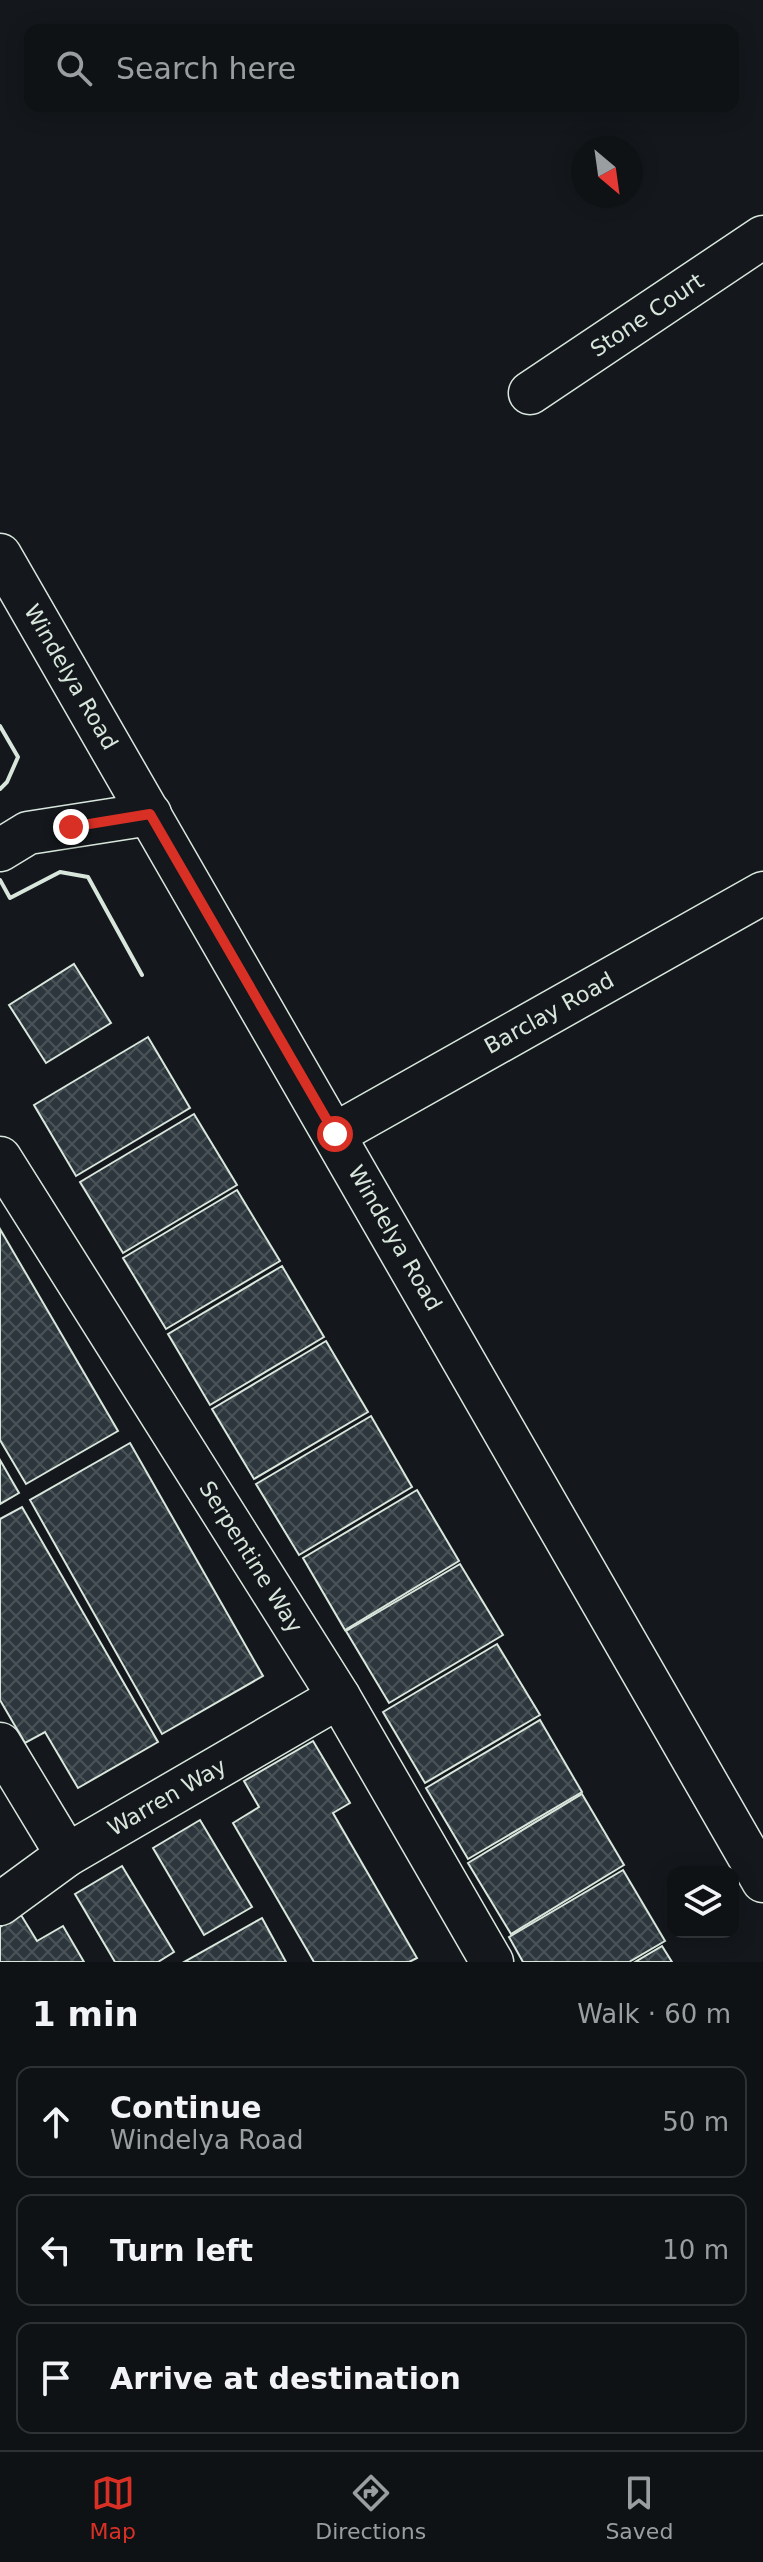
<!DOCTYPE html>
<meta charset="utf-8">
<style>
:root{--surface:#0f1215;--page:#1d2022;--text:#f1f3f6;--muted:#9b9ea0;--line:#2f3234;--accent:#d93025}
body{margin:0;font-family:"DejaVu Sans",sans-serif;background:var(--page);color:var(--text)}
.controls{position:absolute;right:24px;bottom:24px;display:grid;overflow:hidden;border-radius:16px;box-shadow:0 4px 20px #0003}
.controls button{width:72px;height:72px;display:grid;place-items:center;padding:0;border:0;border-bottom:2px solid var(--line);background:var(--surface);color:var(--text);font:40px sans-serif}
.compass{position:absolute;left:571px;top:136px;width:72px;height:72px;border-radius:50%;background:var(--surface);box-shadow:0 4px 20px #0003;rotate:151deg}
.stop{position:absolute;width:24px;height:24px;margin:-18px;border:6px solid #d93025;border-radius:50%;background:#fff}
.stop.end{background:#d93025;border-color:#fff;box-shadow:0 2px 8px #0008}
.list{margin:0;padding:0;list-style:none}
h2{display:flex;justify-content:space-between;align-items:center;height:104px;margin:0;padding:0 32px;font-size:34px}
h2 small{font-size:26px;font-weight:400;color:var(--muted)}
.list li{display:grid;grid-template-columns:52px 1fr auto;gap:24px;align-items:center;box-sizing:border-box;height:112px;margin:0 16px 16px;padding:0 16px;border:2px solid var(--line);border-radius:16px}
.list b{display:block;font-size:30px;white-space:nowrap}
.list p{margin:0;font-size:26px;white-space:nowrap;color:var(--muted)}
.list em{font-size:26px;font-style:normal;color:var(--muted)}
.icon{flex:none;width:44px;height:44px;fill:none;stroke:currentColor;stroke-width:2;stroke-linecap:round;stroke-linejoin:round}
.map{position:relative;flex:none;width:763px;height:1962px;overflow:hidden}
.search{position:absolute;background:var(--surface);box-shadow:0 4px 20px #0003;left:24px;right:24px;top:24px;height:88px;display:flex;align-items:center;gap:20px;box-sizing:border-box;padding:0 28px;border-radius:16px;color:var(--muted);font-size:30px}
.sheet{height:488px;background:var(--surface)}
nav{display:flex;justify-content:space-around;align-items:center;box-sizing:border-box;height:112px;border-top:2px solid var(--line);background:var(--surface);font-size:22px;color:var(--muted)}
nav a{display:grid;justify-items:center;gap:4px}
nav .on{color:var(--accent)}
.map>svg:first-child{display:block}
</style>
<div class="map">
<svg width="763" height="1962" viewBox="0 0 763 1962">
<defs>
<pattern id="building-cross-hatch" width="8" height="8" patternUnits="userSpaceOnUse" patternTransform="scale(2)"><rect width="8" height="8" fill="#2c363c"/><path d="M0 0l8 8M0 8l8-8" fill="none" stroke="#4a5358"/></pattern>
</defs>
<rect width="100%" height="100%" fill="#14181c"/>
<!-- building -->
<g fill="url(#building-cross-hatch)" stroke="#d8e6dc" stroke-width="2">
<path d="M74,964L111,1023L46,1063L9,1005Z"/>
<path d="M148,1037L190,1108L76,1176L34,1105Z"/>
<path d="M194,1114L237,1185L123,1253L80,1182Z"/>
<path d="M237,1190L280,1261L166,1329L123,1258Z"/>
<path d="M0,1229L118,1431L26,1484L0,1440Z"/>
<path d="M282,1266L324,1337L210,1405L168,1334Z"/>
<path d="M326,1341L368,1412L254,1479L212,1409Z"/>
<path d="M371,1416L412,1487L299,1555L256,1484Z"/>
<path d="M130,1443L263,1676L162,1734L30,1500Z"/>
<path d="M0,1460L19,1493L0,1504Z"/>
<path d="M417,1490L459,1561L345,1630L303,1558Z"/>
<path d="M22,1507L158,1742L78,1788L45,1732L25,1743L0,1700V1519Z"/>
<path d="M460,1564L503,1635L389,1703L346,1631Z"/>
<path d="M497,1644L540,1715L425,1783L383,1712Z"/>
<path d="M540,1720L582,1792L468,1859L426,1788Z"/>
<path d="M313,1741L350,1803L333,1813L417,1958L409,1962H314L233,1823L259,1807L244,1781Z"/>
<path d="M582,1794L624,1865L511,1934L468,1863Z"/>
<path d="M200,1820L252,1907L204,1935L153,1848Z"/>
<path d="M122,1866L174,1952L158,1962H115L75,1894Z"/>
<path d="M623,1870L665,1941L629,1962H523L509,1937Z"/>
<path d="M21,1915L37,1941L63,1926L84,1962H0V1927Z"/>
<path d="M262,1918L286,1962H184Z"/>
<path d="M662,1946L672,1962H635Z"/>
</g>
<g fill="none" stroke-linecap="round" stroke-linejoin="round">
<defs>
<g id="minor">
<path d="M530,393L763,237"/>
<path d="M0,555L763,1881"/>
<path d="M0,850L28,833L150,814"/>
<path d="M335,1134L763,893"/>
<path d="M0,1158L339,1697L492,1962"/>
<path d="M0,1744L67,1855"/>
<path d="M0,1904L67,1855L339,1697"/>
</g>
</defs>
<!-- minor casing -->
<use href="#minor" stroke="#d8e6dc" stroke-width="45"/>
<!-- minor -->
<use href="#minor" stroke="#14181c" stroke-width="42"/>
<!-- wall -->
<g stroke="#d8e6dc" stroke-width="4">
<path d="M0,726L18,757L7,782L0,789"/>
<path d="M0,880L10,898L60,872L88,877L142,975"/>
</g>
</g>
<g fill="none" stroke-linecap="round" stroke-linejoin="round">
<!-- route -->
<path stroke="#d93025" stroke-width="10" d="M71,827L150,814L335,1134"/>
</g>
<g text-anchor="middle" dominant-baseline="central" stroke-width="6" stroke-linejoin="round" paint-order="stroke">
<!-- street labels -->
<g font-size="22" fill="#d8e6dc" stroke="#14181c">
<text transform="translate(647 315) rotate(-34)">Stone Court</text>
<text transform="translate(71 677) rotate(60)">Windelya Road</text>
<text transform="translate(549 1013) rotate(-29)">Barclay Road</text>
<text transform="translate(395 1238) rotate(60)">Windelya Road</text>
<text transform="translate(251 1557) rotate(58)">Serpentine Way</text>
<text transform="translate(167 1797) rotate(-30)">Warren Way</text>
</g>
</g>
</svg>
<div class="controls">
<button><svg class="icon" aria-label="layers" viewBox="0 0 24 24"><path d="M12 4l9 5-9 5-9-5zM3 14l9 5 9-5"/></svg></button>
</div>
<svg class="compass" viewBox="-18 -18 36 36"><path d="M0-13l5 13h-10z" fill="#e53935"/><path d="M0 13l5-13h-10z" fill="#9b9ea0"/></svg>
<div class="stop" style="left:335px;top:1134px"></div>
<div class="stop end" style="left:71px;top:827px"></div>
<div class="search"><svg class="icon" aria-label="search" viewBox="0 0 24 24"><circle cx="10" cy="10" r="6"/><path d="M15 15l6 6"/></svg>Search here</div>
</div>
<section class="sheet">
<h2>1 min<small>Walk · 60 m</small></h2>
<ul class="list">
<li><svg class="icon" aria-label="ahead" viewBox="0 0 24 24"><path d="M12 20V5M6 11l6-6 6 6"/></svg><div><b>Continue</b><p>Windelya Road</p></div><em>50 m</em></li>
<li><svg class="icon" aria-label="left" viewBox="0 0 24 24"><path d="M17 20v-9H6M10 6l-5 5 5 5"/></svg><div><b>Turn left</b></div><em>10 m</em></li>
<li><svg class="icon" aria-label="arrive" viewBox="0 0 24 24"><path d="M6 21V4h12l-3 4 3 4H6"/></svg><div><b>Arrive at destination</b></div></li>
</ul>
</section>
<nav>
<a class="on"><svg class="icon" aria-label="map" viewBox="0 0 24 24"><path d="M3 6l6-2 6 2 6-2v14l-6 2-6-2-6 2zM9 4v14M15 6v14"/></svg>Map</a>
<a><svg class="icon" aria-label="directions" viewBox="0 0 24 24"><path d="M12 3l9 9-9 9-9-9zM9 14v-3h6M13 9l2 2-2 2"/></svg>Directions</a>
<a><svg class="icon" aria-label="saved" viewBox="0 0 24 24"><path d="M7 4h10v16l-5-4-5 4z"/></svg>Saved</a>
</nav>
